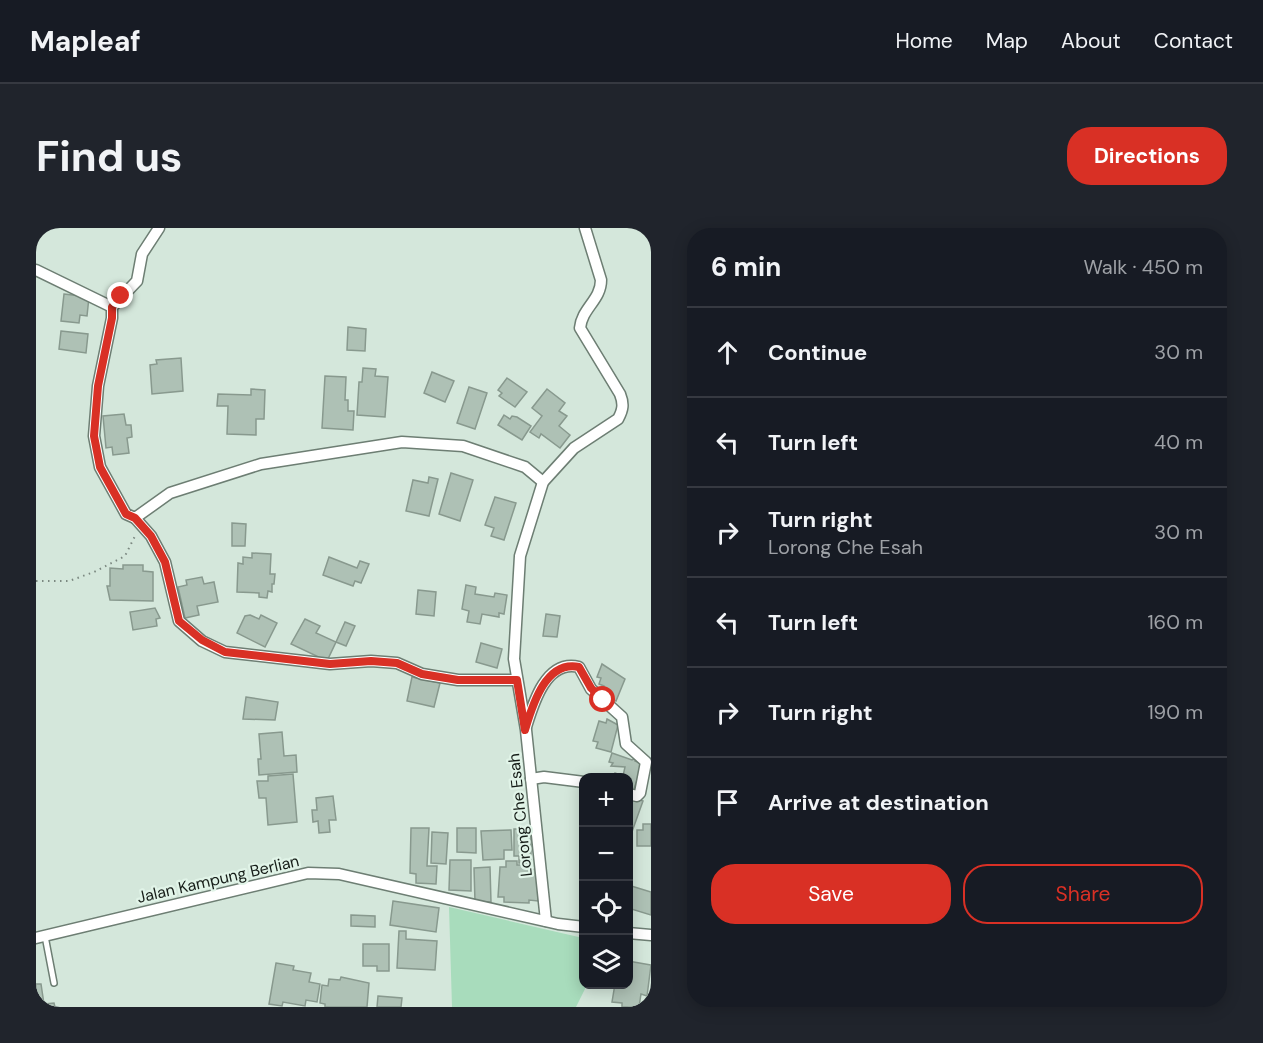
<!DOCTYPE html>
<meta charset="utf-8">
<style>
:root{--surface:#171b24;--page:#20242c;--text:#f1f3f6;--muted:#9ea1a6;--line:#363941;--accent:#d93025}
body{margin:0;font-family:"DM Sans",sans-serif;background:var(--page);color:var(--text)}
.controls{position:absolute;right:18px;bottom:18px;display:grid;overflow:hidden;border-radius:12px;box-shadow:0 3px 15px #0003}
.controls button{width:54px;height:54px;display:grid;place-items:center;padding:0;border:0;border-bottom:2px solid var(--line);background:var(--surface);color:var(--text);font:30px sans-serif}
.stop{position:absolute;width:18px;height:18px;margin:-14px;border:4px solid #d93025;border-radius:50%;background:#fff}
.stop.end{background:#d93025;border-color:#fff;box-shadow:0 2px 6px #0008}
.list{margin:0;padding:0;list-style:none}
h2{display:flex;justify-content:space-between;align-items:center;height:78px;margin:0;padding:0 24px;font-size:26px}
h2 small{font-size:20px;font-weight:400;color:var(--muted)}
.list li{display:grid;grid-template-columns:39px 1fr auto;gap:18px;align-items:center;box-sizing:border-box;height:90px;padding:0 24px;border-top:2px solid var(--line)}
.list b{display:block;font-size:22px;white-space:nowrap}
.list p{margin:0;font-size:20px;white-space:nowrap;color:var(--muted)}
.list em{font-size:20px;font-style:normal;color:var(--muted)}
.actions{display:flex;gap:12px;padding:18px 24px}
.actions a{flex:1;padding:14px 0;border:2px solid var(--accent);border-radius:24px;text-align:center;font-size:21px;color:var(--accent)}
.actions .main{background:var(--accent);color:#fff}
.icon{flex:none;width:33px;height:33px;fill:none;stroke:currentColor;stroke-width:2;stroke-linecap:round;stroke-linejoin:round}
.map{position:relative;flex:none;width:615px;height:779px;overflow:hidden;border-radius:24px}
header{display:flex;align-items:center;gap:36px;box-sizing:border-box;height:84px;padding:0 30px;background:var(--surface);border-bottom:2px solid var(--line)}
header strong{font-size:28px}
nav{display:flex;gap:33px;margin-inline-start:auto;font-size:21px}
.intro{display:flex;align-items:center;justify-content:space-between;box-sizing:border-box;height:144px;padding:0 36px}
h1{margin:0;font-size:42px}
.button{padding:15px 27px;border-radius:24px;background:var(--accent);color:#fff;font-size:21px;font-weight:700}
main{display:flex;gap:36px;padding:0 36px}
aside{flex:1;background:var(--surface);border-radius:24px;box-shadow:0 3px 15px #0003}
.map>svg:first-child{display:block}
</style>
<header>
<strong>Mapleaf</strong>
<nav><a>Home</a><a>Map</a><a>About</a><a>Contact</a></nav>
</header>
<div class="intro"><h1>Find us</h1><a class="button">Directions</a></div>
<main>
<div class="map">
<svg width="615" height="779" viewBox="0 0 615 779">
<rect width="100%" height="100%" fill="#d4e7db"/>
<!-- green -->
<path fill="#a8dcbc" d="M413,679L547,710L548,756L551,757L540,779H416Z"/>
<!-- building -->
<g fill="#aec1b5" stroke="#88998e" stroke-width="1.5">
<path d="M28,66L53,69L51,88L44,87L43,95L25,93Z"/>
<path d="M312,99L330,101L329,123L311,122Z"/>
<path d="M25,103L52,106L50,125L23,121Z"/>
<path d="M145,130L147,163L116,166L114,137L121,136L120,132Z"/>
<path d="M327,140L340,141L339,148L352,149L349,189L321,187L323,154H326Z"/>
<path d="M396,144L418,153L409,174L388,165Z"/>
<path d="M289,148L310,149L309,172H312V183H318L317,202L286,200Z"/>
<path d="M471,150L491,164L479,179L463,168L466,165L462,162Z"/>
<path d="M433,159L451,165L439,201L421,195Z"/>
<path d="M215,161L229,162L228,191H220V207L191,206L192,178H181L182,166L215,167Z"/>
<path d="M511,161L529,175L523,183L531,188L523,198L534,207L524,220L505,206L503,210L494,204L506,188L496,180Z"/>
<path d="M88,186L90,197H95L96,209L91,210L93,225L77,227L76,219L70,220L67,188Z"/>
<path d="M468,187L474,191L476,188L481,189L495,198L486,212L462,197Z"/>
<path d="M415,245L437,252L424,293L403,286Z"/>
<path d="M393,249L402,251L393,288L370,283L377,252L392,255Z"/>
<path d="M459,269L480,275L468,312L455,308L458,300L449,297Z"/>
<path d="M196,295L210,296L209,318H196Z"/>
<path d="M216,325L235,326L234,346H239L238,356H236V364L232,363L231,370L223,369V365L201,364L202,335L207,336V329L216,330Z"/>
<path d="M293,329L321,340L324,333L333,336L325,355L319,353L317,358L287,347Z"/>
<path d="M87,337H107V343L117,344V373L74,372L71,358H74V340L87,341Z"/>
<path d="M166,349L168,356L178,354L182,374L161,378L163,387L149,390L142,359L151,357L150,352Z"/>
<path d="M430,357L440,359L439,366L458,369L459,365L471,367L468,386L463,385V389L446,386L444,396L431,394L433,383L426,381Z"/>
<path d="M382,362L400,364L398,388L380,386Z"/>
<path d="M119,380L124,390L120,391L121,398L97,402L94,384Z"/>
<path d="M510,386L524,388L521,409L507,408Z"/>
<path d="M214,387L223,391L225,387L241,395L229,419L201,405L209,388Z"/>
<path d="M269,391L284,398L280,405L300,414L291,433L255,416Z"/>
<path d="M309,394L319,398L310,418L300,414Z"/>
<path d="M445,415L466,421L461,440L440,434Z"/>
<path d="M566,436L589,451L580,473L565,467L568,458L563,456L565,450L561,449Z"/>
<path d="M376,449L404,455L398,479L371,473Z"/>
<path d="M210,469L242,474L239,492L207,491Z"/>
<path d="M571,491L582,497L575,524L560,520L562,514L557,513L563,493L570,495Z"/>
<path d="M246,504L248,528L260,527L261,544L223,547L222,531H225L223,506Z"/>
<path d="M576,525L596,532L600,530L599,533L607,536L596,566L592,565V550H577L579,545L587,548L589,539L575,538L577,535L573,534Z"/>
<path d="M257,546L261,594L232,597L230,570H223L221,553H232V548Z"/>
<path d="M297,568L300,592H293L294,604L283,605L282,593L277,594L276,582H281L280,570Z"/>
<path d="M592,568L607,573L593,612H592Z"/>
<path d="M607,596H615V618H601V602H607Z"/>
<path d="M375,600H393L391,638H401L400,656L380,655V646L374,645Z"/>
<path d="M421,600H440V625L421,624Z"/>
<path d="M478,601H495V635H483V628H478Z"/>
<path d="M475,602L476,622H468V631L447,632L445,603Z"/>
<path d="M396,604L412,605L410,636L395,635Z"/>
<path d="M414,632H435V663L413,662Z"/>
<path d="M470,633H481V637H495V641L503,642L502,673L493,672V675L468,674V669H462L464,639H470Z"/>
<path d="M454,639L455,674H439L438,640Z"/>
<path d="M592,657L615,664V687L592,680Z"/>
<path d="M357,673L403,680L400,704L354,697Z"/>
<path d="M315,687L339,688V699L315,698Z"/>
<path d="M363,703H370V711L401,713L399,742L361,740Z"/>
<path d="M327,716H353V743H341V738H327Z"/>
<path d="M592,733L615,737L611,768L605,766L603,779H586V775L576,774L579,756H592Z"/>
<path d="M240,735L258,738L257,742L275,745L273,754L284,756L281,774L270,772L269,778L247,774L246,778L233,776Z"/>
<path d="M305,749L333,755L331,779H289V776L284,775L286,757L292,758L293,751L304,752Z"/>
<path d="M0,756H5L8,776L18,775L19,779H0Z"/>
<path d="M342,768L366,770L365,779H341Z"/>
</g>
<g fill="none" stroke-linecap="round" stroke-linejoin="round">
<defs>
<path id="lane" d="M9,708L18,755"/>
<g id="street">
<path d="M123,0L106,26L101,53L76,79V90L62,158L58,208L64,239L90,286L99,290L134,265L225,236L366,214L427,218L489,239L507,254"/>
<path d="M0,42L76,79"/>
<path d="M99,290L115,308L129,334L143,393L166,413L189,424L294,436L335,433L361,435L386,446L422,452H481"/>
<path d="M490,499C497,476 510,431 543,439L555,461L586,489L590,516L610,534L604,565L601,568L592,566"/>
<path d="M495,551L508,549L548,554"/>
<path d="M510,693L490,502L478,431L484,328L507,254L538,220L582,191C587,182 588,176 584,166L544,100C546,80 565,72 565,52L549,0"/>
<path d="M592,705L615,707"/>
<path d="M0,710L272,645L303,646L522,696L548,699"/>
</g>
</defs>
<!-- lane casing -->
<use href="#lane" stroke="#6d7e73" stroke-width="8"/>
<!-- street casing -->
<use href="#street" stroke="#6d7e73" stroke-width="13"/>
<!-- path -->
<path stroke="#7b8880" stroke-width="2" stroke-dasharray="1.5 4.5" stroke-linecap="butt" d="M0,353H33L58,344L89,328L99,308"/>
<!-- lane -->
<use href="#lane" stroke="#fff" stroke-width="5"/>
<!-- street -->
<use href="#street" stroke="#fff" stroke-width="10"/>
</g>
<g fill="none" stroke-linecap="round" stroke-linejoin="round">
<!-- route -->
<path stroke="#d93025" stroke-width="8" d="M85,68L76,79V90L62,158L58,208L64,239L90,286L99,290L115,308L129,334L143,393L166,412L189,424L294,436L335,433L361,435L386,446L422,452H481L489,502C496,479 509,432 543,439L555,460L567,472"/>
</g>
<g text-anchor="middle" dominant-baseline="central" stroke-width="4.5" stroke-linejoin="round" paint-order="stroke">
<!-- street labels -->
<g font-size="16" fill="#161d18" stroke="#e1f4e8">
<text transform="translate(484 587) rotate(-96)">Lorong Che Esah</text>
<text transform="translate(182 651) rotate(-13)">Jalan Kampung Berlian</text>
</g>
</g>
</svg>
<div class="controls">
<button>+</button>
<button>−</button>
<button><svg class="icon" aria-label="locate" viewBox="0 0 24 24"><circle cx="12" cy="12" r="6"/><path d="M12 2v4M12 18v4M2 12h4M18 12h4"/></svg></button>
<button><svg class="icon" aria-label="layers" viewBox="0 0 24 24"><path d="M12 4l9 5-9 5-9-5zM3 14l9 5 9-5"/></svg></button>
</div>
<div class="stop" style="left:567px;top:472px"></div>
<div class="stop end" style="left:85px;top:68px"></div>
</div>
<aside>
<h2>6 min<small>Walk · 450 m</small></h2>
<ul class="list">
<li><svg class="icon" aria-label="ahead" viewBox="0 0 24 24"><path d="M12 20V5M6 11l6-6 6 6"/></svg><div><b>Continue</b></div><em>30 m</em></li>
<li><svg class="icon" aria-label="left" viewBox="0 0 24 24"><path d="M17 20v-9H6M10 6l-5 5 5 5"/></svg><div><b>Turn left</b></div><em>40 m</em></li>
<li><svg class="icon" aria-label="right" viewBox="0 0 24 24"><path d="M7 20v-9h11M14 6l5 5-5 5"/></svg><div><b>Turn right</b><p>Lorong Che Esah</p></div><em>30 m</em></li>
<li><svg class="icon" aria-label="left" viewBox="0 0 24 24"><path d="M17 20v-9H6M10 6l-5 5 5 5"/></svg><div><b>Turn left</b></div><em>160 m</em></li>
<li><svg class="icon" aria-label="right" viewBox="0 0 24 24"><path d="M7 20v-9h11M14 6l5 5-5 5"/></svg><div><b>Turn right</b></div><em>190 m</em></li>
<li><svg class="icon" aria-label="arrive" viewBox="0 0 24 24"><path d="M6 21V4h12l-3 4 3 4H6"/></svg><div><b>Arrive at destination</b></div></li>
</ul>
<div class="actions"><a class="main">Save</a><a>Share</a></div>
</aside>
</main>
